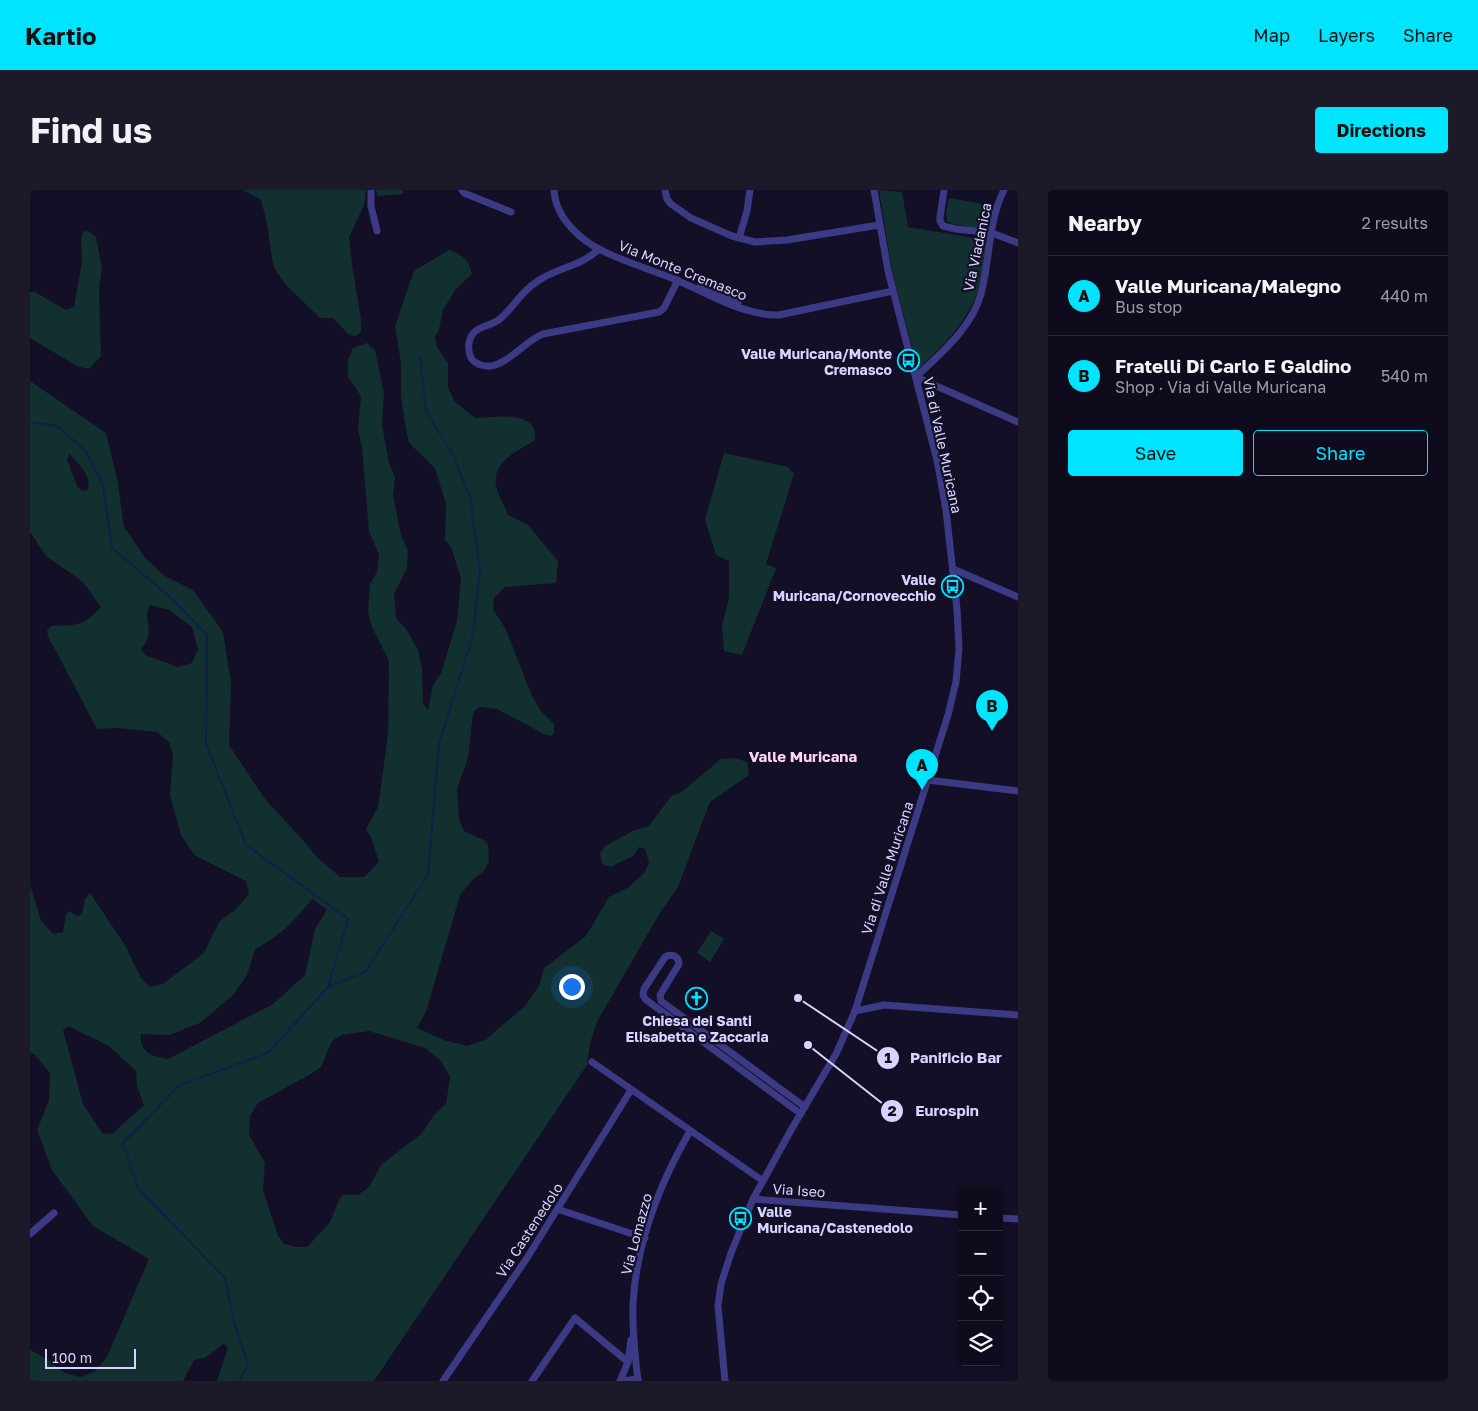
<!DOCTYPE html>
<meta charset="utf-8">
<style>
:root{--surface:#0e0b1c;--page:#1c1929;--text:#f1f3f6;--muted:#9b9ba3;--line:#2e2b3b;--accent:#00e5ff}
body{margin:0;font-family:"Golos Text",sans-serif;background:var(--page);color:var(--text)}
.controls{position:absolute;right:15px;bottom:15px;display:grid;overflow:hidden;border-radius:5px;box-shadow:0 2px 8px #0003}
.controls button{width:45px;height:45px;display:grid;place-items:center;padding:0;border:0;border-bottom:1px solid var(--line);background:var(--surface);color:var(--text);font:25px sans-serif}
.scale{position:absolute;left:15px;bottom:12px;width:91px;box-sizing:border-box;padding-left:5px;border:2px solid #d9d4ff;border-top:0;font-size:14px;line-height:18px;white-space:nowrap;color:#d9d4ff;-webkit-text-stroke:4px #130f26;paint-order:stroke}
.you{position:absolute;left:541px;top:796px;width:18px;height:18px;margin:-12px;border:4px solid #fff;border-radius:50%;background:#1a73e8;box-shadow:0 0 0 8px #1a73e833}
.badge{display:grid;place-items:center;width:32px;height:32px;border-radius:50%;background:var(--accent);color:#111;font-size:16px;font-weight:700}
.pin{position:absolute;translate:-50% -41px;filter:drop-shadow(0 1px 2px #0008)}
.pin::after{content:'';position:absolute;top:26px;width:18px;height:15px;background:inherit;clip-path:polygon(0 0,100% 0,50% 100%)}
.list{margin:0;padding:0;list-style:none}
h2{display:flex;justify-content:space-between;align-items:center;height:65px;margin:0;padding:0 20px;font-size:21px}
h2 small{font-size:16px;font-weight:400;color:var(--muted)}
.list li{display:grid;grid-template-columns:32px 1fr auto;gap:15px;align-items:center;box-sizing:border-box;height:80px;padding:0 20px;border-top:1px solid var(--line)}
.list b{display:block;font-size:19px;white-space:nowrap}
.list p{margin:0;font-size:16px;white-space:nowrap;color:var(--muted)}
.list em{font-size:16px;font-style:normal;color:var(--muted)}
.actions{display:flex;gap:10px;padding:15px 20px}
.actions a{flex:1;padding:11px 0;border:1px solid var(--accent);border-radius:5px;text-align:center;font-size:18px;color:var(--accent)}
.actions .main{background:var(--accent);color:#111}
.icon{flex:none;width:28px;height:28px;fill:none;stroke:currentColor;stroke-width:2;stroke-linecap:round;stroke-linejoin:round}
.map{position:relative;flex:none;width:988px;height:1191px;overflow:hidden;border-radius:5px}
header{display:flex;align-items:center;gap:30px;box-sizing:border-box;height:70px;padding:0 25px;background:var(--accent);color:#111}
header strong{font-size:24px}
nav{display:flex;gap:28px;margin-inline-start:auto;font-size:18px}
.intro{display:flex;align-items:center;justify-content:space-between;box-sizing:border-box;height:120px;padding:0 30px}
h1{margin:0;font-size:35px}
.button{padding:12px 22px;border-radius:5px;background:var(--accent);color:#111;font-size:18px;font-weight:700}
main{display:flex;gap:30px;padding:0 30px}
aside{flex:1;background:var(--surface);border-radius:5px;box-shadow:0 2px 8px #0003}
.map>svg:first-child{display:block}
</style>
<header>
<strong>Kartio</strong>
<nav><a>Map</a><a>Layers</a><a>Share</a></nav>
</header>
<div class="intro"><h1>Find us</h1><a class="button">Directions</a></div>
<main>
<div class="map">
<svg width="988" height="1191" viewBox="0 0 988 1191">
<rect width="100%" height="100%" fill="#130f26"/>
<!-- green -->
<g fill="#12302f" fill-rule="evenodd">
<path d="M213,0H336L334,15L319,47L322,75L331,129V142L325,146L318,144L303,128H290L256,95L248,84L243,75L237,33L231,10Z"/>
<path d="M346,0H373V4L347,6Z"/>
<path d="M849,0L872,2L878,37L956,50C957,110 929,141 888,179L862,81Z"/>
<path d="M919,8L965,16L960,41L923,34L917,31L916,23Z"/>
<path d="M58,41L66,47L72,78L69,99L71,166L59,179L47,176L0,148V102H5L36,120L44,117L52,71L51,50L53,42Z"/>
<path d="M419,60C433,66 439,69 442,84L426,99L413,120L409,139L405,148L408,159L418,173V197L424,211L445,228C462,228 495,221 504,238C505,241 505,247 505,250C488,261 462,271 466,296C468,305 475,316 478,325L498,335L528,371L526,393L475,397L464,408L463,419L476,440L502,506L511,521L524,534V543L521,546L516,545L467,519L449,517L443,523L438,568L427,599L429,629L434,641L454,650L458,655L459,671L454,681L443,689L430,705L396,822L387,838L414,850L437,856L455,850L494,817L509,796L514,778L556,746L579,707L599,697L614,683L619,673L615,659L609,657L603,666L580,677L572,674L570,663L575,656L603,641L619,636L642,605L649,604L691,569L705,568L717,572L719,585L680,612L648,697L631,721L568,830L560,853L557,875L344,1191H187L198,1157L193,1154L175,1168L164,1170L153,1191H0V1160L17,1169L35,1183L50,1187L64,1182L77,1167L119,1069L63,1036L22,980L7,940L19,910L20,883L5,865L0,862V695L11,731L23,744L33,742L36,724L40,721L47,726L52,724L55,709L60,703L95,755L111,788L120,797L133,794L174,763L189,732L206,719L219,704L216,691L164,665L151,645L140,605L143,565L139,552L127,542L88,538L67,539L18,446L17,441L21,436C46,435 53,437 71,417L53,392L16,366L0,342V191L76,243L87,288L94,337L116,369L135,386L163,400L193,442L201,493L199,555L235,609L271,648L287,667L310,687H334L349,672L341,647L336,639L348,617L358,545L359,471L342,437L338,422L340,394L347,382L349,365L339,341L332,257L328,240L331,206L318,187V170L323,158L337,153L345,160L354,204L352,235L359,273L365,287L363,306L371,345L378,361L377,378L364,404L366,428L376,439L388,460L392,479L393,514L398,520L403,495L411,483L427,431L431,388L421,357L415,350L416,314L405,278L379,253L376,240L371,206V173L365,136L384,81ZM39,264C48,273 62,286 58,300L52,301L47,296L37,269ZM120,415L139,420L162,437L168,459L162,473L148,477L115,465L111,459C128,439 111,433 120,415ZM282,709L297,720L285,739L275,785L243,814L138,869C122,867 109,862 111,844L139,845L170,833L203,805L217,785L225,759C252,745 263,732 282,709ZM38,836L79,856L106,881L107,896L114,915L82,944L72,943L53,914L33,840ZM339,841L395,858L411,871L420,887L416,914L404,925L392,943L351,975L339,997L328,1005H314L310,1008L300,1032L277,1057H266L254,1054L248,1046L233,1000L235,973L219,945L220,926L228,913L281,884L291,877L302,851L312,845Z"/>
<path d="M694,263L758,277L764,284L736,374L746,378L712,465L694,461L692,435L699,408V371L686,365L675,330Z"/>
<path d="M681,741L694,749L680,772L667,763Z"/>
</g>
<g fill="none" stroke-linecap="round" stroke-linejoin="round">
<!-- stream -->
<g stroke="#0c2248" stroke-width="2">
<path d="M0,232L27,236L55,260L73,295L82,358L140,407L177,445L176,553L216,655L318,729L298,797L238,863L150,895L93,953L108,998L195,1088L204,1131L218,1176L209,1191"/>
<path d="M299,796L335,782L398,685L409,553L443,445L450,381L440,307L423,265L396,221L390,167"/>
</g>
<!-- minor -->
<g stroke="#3d3a85" stroke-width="7">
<path d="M341,0V16L347,41"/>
<path d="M432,0L434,3L481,22"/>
<path d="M524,0C525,21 539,38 556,51C576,66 619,79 644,89C676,102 713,126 749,125L863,101"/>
<path d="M635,0L637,9L641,14L661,28L702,46L725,52L757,50L849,35"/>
<path d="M914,0L910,27V31L913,36L926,39L962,43L988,53"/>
<path d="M974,0C958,31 960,71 951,104C941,139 911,163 886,187L988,232"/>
<path d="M709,48L717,21L720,0"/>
<path d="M569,59C551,77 524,78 505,93C491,102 483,118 470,129C459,138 442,135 439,153C438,158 439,163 441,168C446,175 457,178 465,175C484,169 495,151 513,144L629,122L634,118L648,90"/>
<path d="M670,97L691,104L708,113"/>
<path d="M923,379L988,407"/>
<path d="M898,590L988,601"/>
<path d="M825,821L854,815L988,825"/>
<path d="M562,872L733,991"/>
<path d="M771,924L615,809L613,805L614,799L635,767C641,763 649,766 649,774L630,805L631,811L775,917"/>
<path d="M723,1009L932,1025"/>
<path d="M527,1019L615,1048"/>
<path d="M969,1028L988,1029"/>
<path d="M0,1044L24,1023"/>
<path d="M413,1191L497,1068L601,900"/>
<path d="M502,1191L545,1128L598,1172"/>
<path d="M590,1191L598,1172L601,1150"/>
<path d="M592,1191L608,1189"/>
<path d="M608,1191C605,1166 602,1140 603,1114C606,1054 630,993 660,941"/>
<path d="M695,1191L688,1116L691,1094L701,1063L723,1009L761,940L806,864L825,821L918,525L926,492L929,459L927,419L916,320L907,270L858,81L844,0"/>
</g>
</g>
<!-- icons -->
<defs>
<symbol id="bus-ring" viewBox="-11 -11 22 22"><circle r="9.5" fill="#130f26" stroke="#00e5ff" stroke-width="1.5"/><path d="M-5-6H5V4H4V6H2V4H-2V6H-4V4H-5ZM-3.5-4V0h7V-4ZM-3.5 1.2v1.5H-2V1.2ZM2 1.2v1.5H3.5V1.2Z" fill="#00e5ff"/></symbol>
<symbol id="church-ring" viewBox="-11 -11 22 22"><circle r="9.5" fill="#130f26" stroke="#00e5ff" stroke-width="1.5"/><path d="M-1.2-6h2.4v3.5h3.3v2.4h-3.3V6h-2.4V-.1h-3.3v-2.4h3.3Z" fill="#00e5ff"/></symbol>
</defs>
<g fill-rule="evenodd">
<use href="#bus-ring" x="866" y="158" width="25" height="25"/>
<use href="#bus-ring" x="910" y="384" width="25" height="25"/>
<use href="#church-ring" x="654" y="796" width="25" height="25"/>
<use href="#bus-ring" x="698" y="1016" width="25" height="25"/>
</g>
<g text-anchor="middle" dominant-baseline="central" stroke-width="4.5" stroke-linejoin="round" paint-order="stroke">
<!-- street labels -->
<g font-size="14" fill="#d9d4ff" stroke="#130f26">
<text transform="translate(947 57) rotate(-78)">Via Viadanica</text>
<text transform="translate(653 80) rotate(22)">Via Monte Cremasco</text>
<text transform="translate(913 255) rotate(78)">Via di Valle Muricana</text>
<text transform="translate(857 678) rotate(-72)">Via di Valle Muricana</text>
<text transform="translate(769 1000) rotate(4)">Via Iseo</text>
<text transform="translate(499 1040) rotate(-57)">Via Castenedolo</text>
<text transform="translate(606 1044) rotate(-75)">Via Lomazzo</text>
</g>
<!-- poi labels -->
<g font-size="14" font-weight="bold" fill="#d9d4ff" stroke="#130f26" text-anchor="end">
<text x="862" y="163">Valle Muricana/Monte<tspan x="862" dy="16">Cremasco</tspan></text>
<text x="906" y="389">Valle<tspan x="906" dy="16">Muricana/Cornovecchio</tspan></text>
<text x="667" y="830" text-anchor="middle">Chiesa dei Santi<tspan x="667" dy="16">Elisabetta e Zaccaria</tspan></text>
<text x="727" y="1021" text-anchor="start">Valle<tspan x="727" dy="16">Muricana/Castenedolo</tspan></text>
</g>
<!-- neighbourhood labels -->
<g font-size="15" font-weight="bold" fill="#ffd6f0" stroke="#130f26">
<text x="773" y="566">Valle Muricana</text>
</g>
</g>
<!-- callouts -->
<path fill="none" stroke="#d9d4ff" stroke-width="2" d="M768 808L858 868M778 855L862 921"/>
<g fill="#d9d4ff" stroke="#130f26" stroke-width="2">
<circle cx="768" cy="808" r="5"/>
<circle cx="778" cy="855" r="5"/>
<circle cx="858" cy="868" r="12"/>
<circle cx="862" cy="921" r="12"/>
</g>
<g font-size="15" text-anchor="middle" font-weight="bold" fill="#111">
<text x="858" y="873">1</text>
<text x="862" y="926">2</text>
</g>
<g font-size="15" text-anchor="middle" font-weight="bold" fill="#d9d4ff" stroke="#130f26" stroke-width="4.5" stroke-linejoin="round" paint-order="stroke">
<text x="926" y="873">Panificio Bar</text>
<text x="917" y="926">Eurospin</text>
</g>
</svg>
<div class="controls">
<button>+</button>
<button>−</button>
<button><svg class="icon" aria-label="locate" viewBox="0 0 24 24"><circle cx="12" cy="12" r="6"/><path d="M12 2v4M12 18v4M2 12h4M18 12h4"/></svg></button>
<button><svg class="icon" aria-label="layers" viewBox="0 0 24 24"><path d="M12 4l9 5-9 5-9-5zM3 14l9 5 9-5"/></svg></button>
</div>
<div class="scale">100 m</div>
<div class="you"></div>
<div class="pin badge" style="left:892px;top:600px">A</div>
<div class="pin badge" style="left:962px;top:541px">B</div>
</div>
<aside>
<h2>Nearby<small>2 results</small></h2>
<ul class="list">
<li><span class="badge">A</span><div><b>Valle Muricana/Malegno</b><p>Bus stop</p></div><em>440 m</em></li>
<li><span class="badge">B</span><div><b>Fratelli Di Carlo E Galdino</b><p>Shop · Via di Valle Muricana</p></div><em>540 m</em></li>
</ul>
<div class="actions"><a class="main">Save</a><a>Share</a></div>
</aside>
</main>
